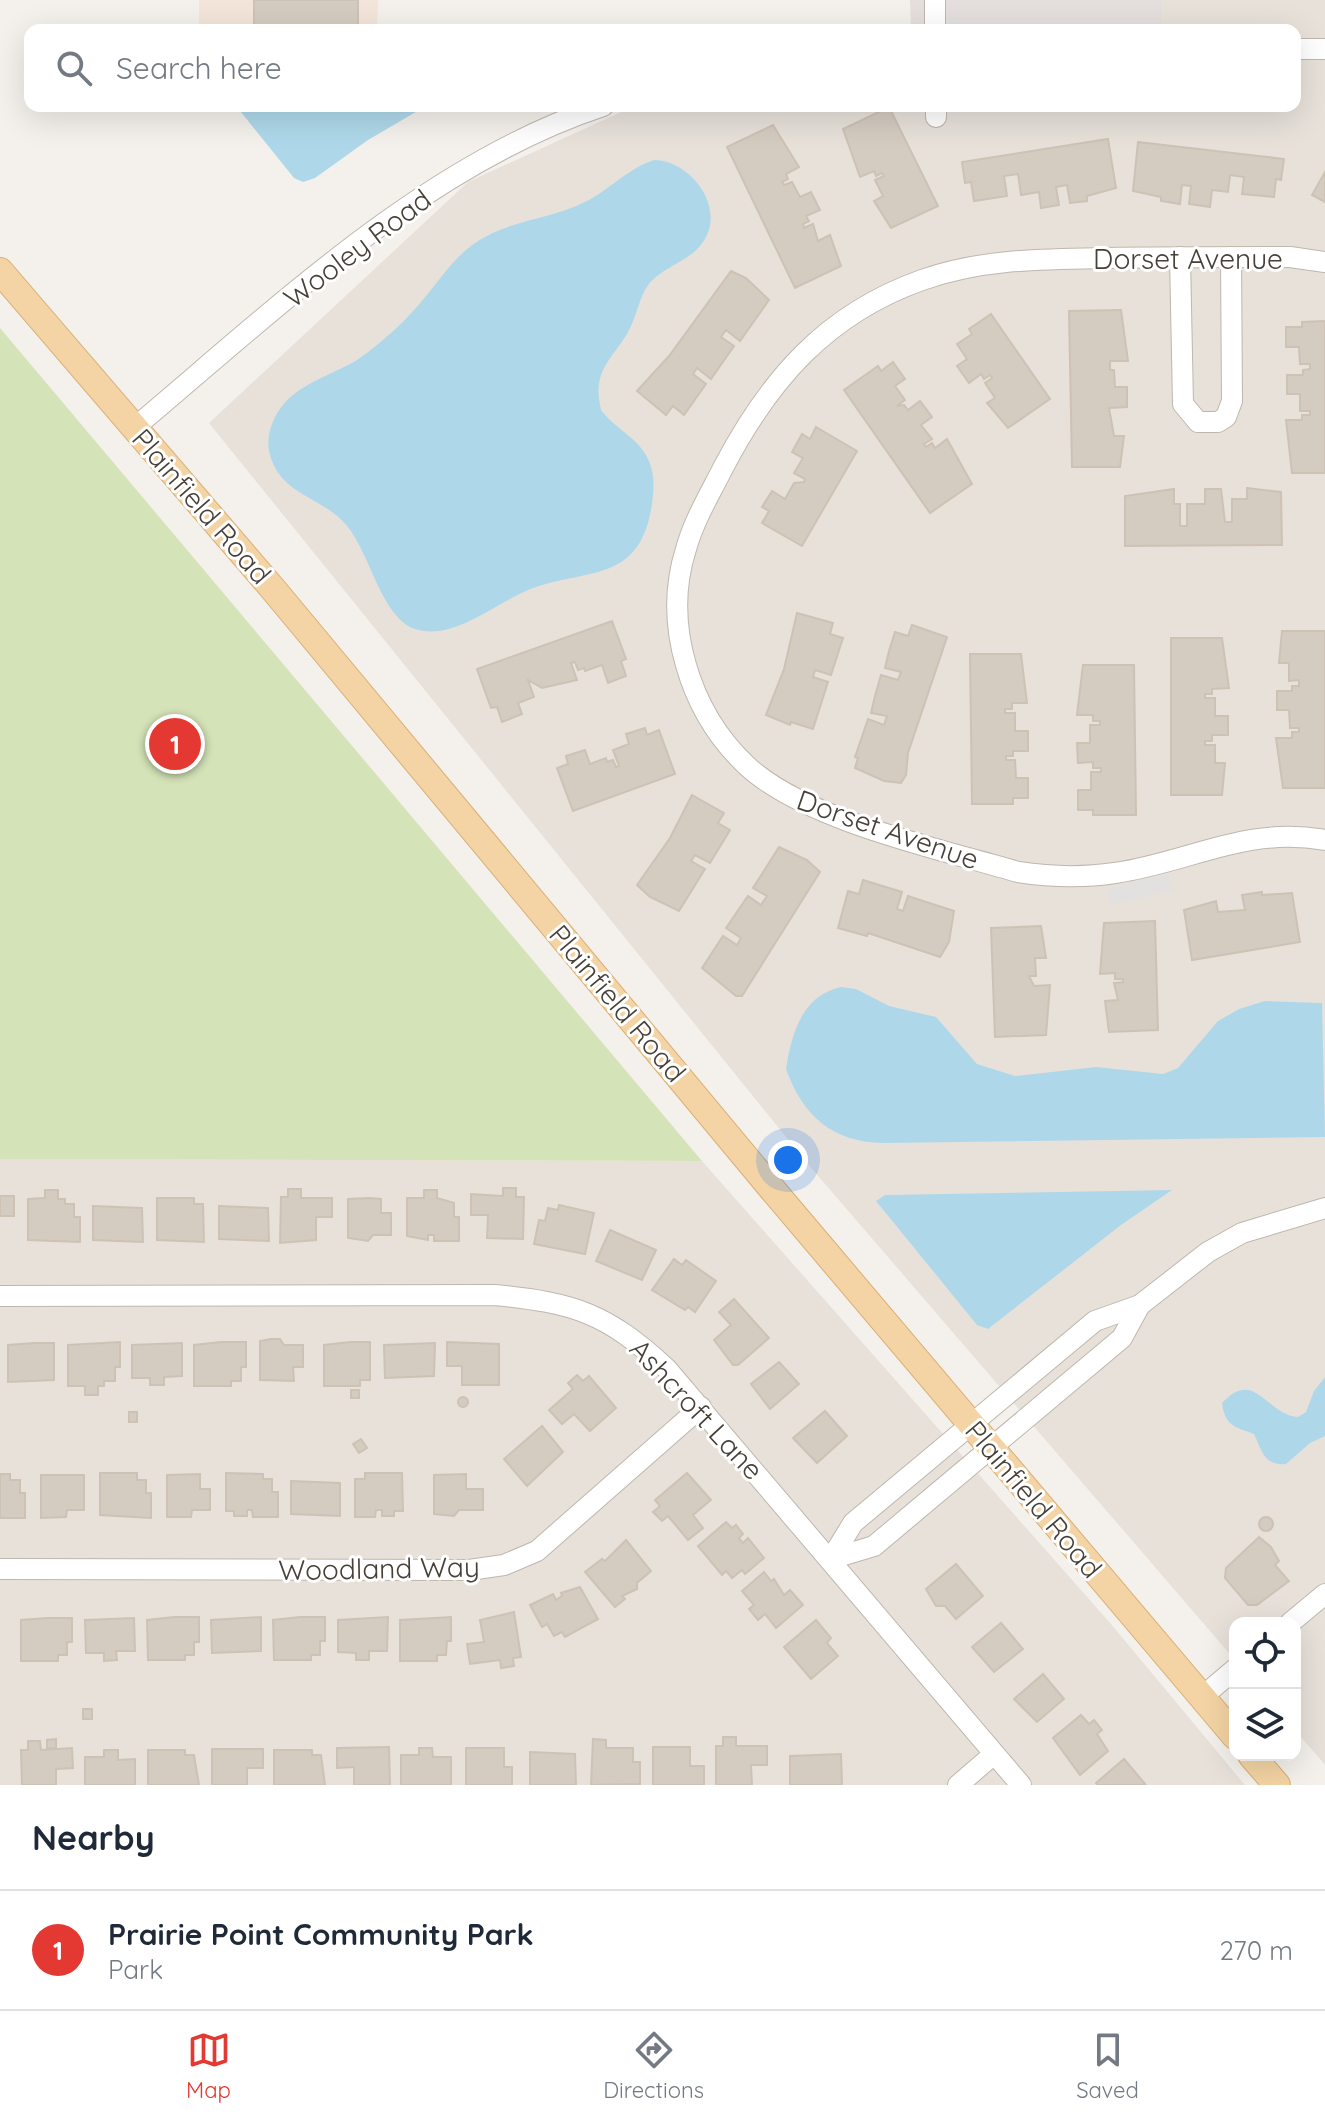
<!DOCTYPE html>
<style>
:root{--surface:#fff;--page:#f6f6f7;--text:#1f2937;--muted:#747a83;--line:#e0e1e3;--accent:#e43932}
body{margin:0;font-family:Quicksand,sans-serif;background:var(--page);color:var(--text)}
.controls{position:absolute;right:24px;bottom:24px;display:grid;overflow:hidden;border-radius:16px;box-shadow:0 8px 32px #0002}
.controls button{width:72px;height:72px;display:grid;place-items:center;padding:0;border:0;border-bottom:2px solid var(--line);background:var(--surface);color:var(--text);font:40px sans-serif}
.you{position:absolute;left:788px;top:1160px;width:28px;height:28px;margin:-20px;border:6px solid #fff;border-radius:50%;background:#1a73e8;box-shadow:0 0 0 12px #1a73e833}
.badge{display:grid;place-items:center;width:52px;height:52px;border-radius:50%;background:var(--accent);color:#fff;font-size:26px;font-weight:700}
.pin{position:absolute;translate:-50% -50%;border:4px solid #fff;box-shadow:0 2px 8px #0006}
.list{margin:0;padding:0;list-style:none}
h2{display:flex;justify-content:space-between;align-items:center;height:104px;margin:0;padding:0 32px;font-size:34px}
h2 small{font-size:26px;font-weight:400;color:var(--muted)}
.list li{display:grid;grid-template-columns:52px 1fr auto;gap:24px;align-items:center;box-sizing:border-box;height:120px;padding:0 32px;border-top:2px solid var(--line)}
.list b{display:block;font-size:30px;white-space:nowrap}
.list p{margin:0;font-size:26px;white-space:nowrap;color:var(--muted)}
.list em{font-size:26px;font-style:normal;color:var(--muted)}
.icon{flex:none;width:44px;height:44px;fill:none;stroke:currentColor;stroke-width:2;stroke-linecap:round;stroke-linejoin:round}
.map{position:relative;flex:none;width:1325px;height:1785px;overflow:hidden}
.search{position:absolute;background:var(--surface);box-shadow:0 8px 32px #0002;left:24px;right:24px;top:24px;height:88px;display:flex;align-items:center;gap:20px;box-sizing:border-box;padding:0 28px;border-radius:16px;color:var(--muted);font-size:30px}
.sheet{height:224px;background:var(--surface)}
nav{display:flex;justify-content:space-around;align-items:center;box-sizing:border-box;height:112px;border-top:2px solid var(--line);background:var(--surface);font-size:22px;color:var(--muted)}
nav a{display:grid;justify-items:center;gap:4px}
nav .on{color:var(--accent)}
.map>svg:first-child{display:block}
</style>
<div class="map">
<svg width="1325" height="1785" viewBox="0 0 1325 1785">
<rect width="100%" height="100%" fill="#f4f0eb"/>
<!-- residential -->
<g fill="#e7e1da">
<path d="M1162,0H1325V1765L1295,1730V1623H1235V1660L807,1163L209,423L468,182L630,108L1295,106V30H1163Z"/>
<path d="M0,1159L702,1161L1111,1624L1245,1785H0Z"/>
</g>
<!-- commercial -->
<path fill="#f3e5d9" d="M199,0H378L377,30H199Z"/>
<!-- industrial -->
<path fill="#e4dfdc" d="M910,0H1162L1163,30H911Z"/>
<!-- green -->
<path fill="#d5e3b8" d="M0,328L702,1161L0,1159Z"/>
<!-- parking -->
<path fill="#e3e1df" d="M1168,873L1174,890L1110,906L1107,889Z"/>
<!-- water -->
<g fill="#aed8ea">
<path d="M236,106H426L368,140L315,178L303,182L294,178Z"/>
<path d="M654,160C689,160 725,205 705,239C693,259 673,263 656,277C641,288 639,309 631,326C623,345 605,359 600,379C597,390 599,399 601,410C614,428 637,437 647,457C656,474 654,492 651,510C637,586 582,567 526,591C493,605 452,641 415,629C381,617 371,555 347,526C324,497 281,496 270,455C265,438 272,418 283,405C301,382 336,374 360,358C379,344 398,328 414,310C435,288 449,261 475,243C510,219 551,220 587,201C610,189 629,168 654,160Z"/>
<path d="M841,987L856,989L889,1006L936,1017L977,1064L1015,1076L1096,1067L1163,1074L1178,1068L1218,1021L1239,1009L1265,1001L1322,1003L1325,1137L883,1143C832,1142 803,1116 786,1069C792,1032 802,996 841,987Z"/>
<path d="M1172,1190L1121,1225L988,1329L977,1325L876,1201L885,1195Z"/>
<path d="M1325,1377V1436L1310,1443L1286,1464C1264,1466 1262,1451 1254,1434C1235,1427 1225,1426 1222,1403C1255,1367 1266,1415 1298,1417L1306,1412L1314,1391Z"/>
</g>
<!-- building -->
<g fill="#d4cbc1" stroke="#cec2b5" stroke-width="2">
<rect x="254" y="0" width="104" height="30"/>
<path d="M889,107L938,206L891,228L874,201L883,196L875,180L884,176L882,173L876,176L874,171L860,177L843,129Z"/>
<path d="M773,125L799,167L786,174L788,179L782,182L784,185L792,182L800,197L811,192L820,210L806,216L809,221L803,224L804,228L813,224L818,241L830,235L841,266L795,288L727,147Z"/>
<path d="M1108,139L1116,188L1087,196V201L1070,203L1067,185L1056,187L1059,205L1041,208L1039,192L1021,195L1018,174L1004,176L1007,196L974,201L971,182L965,183L962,162Z"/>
<path d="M1138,142L1284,159L1281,180L1276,179L1274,197L1242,194L1244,177L1230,175L1228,192L1212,190L1210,207L1189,204L1191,186L1182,185L1180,204L1161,201V197L1133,191Z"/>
<path d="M1325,172V202L1312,195Z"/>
<path d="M731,271L746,278L769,300L740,341L726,330L721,337L734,346L711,379L697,368L693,374L706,384L684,415L673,406L666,415L637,391L669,356Z"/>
<path d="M1121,310L1128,361H1110V370H1114L1115,387H1127V407L1109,408L1114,436H1124L1120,467H1072L1069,311Z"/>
<path d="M991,314L1050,399L1008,428L987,403L995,398L985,383L992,378L990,375L984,379L981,374L969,383L957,366L967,359L957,344L972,334L969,329Z"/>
<path d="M1325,321V473H1292L1286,420H1302V415H1310V411H1300V394H1287V375H1303V370L1310,369V364H1300L1299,347H1286V327H1302V322Z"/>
<path d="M893,362L905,379L895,386L905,400L897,406L904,405L908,410L920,401L932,417L921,425L932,439L924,444L926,447L932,443L935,448L947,439L972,484L930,513L844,390L878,366L881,371Z"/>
<path d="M816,427L857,451L802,546L762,523L769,511L762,507L772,491L785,499L794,483L804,482L805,479L794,473L803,458L792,452L802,434L810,439Z"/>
<path d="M1247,488L1281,492L1282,545L1125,546V496L1174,489V504H1180V526H1187V504H1205V489H1221L1225,522H1232V499H1247Z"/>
<path d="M797,613L833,623L830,634L843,638L831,675L815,670L813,677L828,682L813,729L791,722L790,725L766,715L784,669Z"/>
<path d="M612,621L626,659L621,661L626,676L608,683L602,665L585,671L584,668L578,670L575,662L571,663L577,680L542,688L528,680L534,697L518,703L522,714L502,722L497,707L491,708L477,669Z"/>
<path d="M912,625L947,637L908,753L906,775L901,783L884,781L855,768L858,758L855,757L868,719L884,725L887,716L871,713L875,696L881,675L898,680L901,672L885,668L889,651L895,632L908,636Z"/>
<path d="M1282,631H1325V788H1283L1276,738H1292V732H1299V728H1290L1289,710H1277V691H1292V686H1299V680L1289,681V663H1279Z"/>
<path d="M1171,638H1222L1229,688L1212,689V694H1205V698H1215V716H1228V735H1212V741H1205V745H1215V763H1225L1222,795H1171Z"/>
<path d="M970,654H1021L1027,703H1012V709H1005V713H1015V731H1028V751H1013V756H1006V760H1015L1016,778H1028V798H1013V804H972Z"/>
<path d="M1083,665H1134L1136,815H1093V810H1078V790H1091V772H1101V768H1093V762L1078,763L1077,743H1090V725H1100V721H1093V715H1077Z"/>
<path d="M645,728L647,735L659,730L675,774L573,811L557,768L568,764L566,756L585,750L590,764L606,758L607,762L613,760L616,767L619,766L613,750L629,744L626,734Z"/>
<path d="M692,795L724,813L718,823L730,830L710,863L695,855L691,861L705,869L679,911L650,897L637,885L670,838Z"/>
<path d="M779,847L807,860L820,872L742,996H736L702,968L723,936L737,945L741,938L726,928L748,896L761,905L767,896L753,888Z"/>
<path d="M863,880L902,892L897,909L903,911L908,896L954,911L949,942L940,957L868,933L867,936L838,928L848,891L859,894Z"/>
<path d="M1262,892V895L1292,893L1300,942L1192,960L1184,910L1216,901L1218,912L1245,910L1242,895Z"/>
<path d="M1155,921L1158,1030L1109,1032L1105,1001L1118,1000L1114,983L1123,982V979H1115V973L1100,974L1104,923Z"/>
<path d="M1041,926L1046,958H1035L1036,976H1029L1034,986L1050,985L1046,1035L995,1037L991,928Z"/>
<path d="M503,1188H516V1197H524L523,1239L487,1238L488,1215H471V1194L503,1196Z"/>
<path d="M288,1189H301V1198H332V1217H316V1240L280,1243L281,1197H288Z"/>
<path d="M45,1190H58V1199H65V1204H74V1217H80V1242L28,1240V1199L45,1198Z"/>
<path d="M424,1190H437V1198L454,1203V1217H459V1241H434V1235H428V1240L407,1236V1198H424Z"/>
<rect x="0" y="1196" width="14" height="20"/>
<path d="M157,1198H194V1204H203L204,1242L157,1240Z"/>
<path d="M369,1198L381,1199V1213H391V1235H373L368,1241L348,1238V1199Z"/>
<path d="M559,1205L594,1213L585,1254L534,1244L539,1220L545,1221L548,1208L558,1210Z"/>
<path d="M93,1206L142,1208L143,1242L93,1240Z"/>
<path d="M219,1206L268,1208L269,1241L219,1239Z"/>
<path d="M610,1230L656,1250L642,1280L596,1261Z"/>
<path d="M674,1259L682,1265L686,1260L716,1281L695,1312L688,1307L685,1310L652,1290Z"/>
<path d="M734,1299L769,1338L738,1365H733L714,1340L731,1325L719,1312Z"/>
<path d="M271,1339H280L284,1345H303V1367H293L294,1381L260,1380V1341Z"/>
<path d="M120,1342V1367H115V1381H104V1386H98V1395H85V1386H68V1345Z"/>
<path d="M221,1342H246V1367H241V1381H231V1386H194V1345Z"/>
<path d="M350,1342H370V1380H360V1386H324V1345Z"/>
<path d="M447,1342L499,1344V1385H462V1366H447Z"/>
<path d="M35,1343H54V1380L8,1382V1345Z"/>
<path d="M182,1343V1376L164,1377V1385H150V1378H132V1345Z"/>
<path d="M435,1343L434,1376L385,1378L384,1345Z"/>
<path d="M779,1362L799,1384L770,1409L751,1384Z"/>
<path d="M577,1375L583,1381L589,1376L616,1408L590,1431L574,1414L562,1424L549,1410L573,1389L568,1383Z"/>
<rect x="351" y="1390" width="8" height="8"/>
<circle cx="463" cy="1402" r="5"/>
<path d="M825,1411L847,1436L817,1463L793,1438Z"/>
<rect x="129" y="1412" width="8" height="10"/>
<path d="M542,1426L563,1452L527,1486L504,1459Z"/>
<path d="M361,1439L367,1448L359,1453L353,1444Z"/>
<path d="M100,1473H137V1480H146V1493H151V1518L100,1515Z"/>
<path d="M226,1473L263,1474V1479H272V1492H278V1517H253L252,1510H247V1516H234V1511H226Z"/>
<path d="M365,1473H402L403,1511H394V1516H382V1510H376L375,1517H355V1479H365Z"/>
<path d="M687,1473L711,1500L693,1515L703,1528L688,1540L668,1516L662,1521L653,1512L660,1506L655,1500Z"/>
<path d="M0,1474H10V1480H20V1493H25V1518H0Z"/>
<path d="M200,1474V1489H210V1510H192L191,1517H167V1475Z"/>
<path d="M466,1474V1489H483V1510H459L454,1516L434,1514V1475Z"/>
<path d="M41,1475H84V1510H67L66,1517L41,1518Z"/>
<path d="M291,1481L340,1483V1516L291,1514Z"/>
<circle cx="1266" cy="1524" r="7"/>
<path d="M726,1522L732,1528L736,1525L743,1534L739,1538L743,1543L748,1538L764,1558L745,1574L742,1570L732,1578L726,1571L722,1575L698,1546Z"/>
<path d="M1259,1537L1271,1547L1279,1561L1275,1565L1289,1581L1257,1605H1248L1225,1578L1226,1568Z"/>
<path d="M626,1540L651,1571L637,1583V1589L622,1596L625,1599L615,1607L585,1572L602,1559L605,1561Z"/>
<path d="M956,1564L983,1596L956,1619L945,1606H936L926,1589Z"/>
<path d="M764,1572L771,1581L774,1579L784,1595L790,1590L803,1605L776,1628L765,1614L758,1620L749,1609L754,1605L742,1591Z"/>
<path d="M580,1587L598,1619L565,1637L562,1632L554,1636L547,1624L542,1627L530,1605L553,1594L556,1600L562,1596L561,1593Z"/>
<path d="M514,1612L521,1657L513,1658L514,1666L501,1668L500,1660L470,1664L467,1644L484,1642L480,1620Z"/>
<path d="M174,1617H199V1642H194V1655H185V1660H148L147,1620Z"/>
<path d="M261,1617V1651L212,1653L211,1620Z"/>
<path d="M300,1617H325V1641H320V1655H311V1660H274L273,1620Z"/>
<path d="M388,1617L387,1651H369V1660H356V1653L338,1652V1620Z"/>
<path d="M451,1617V1641H447L446,1655H437V1661H400V1620Z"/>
<path d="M47,1618H72V1642H67V1655H58V1661H21V1620Z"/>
<path d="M134,1618L135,1651H116L117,1660L104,1661V1653H86L85,1620Z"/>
<path d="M816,1620L831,1638L827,1643L838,1656L811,1679L784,1647Z"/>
<path d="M1001,1623L1023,1649L994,1672L972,1647Z"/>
<path d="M1043,1674L1064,1699L1037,1722L1014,1699Z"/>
<rect x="83" y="1709" width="9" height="10"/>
<path d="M1081,1715L1089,1724L1094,1720L1102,1730L1097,1734L1108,1751L1080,1775L1053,1738Z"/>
<path d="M723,1737H736V1746H767V1765H751L752,1785H716V1746H723Z"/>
<path d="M56,1739V1748H47V1740Z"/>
<path d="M593,1739L606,1740V1748H633V1762H640V1784L591,1785Z"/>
<path d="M28,1741H40L41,1750L72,1748L73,1768L56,1769V1785H22L21,1750H28Z"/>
<path d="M389,1747L390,1785H354V1767L337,1768V1748Z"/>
<path d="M653,1747H690V1766H704V1785H653Z"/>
<path d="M419,1748H432L433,1757H451V1785H401V1755H419Z"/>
<path d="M466,1748H504V1767H512V1785H466Z"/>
<path d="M212,1749H263V1768H247V1785H212Z"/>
<path d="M104,1750H118V1760L135,1759V1785H85V1757H104Z"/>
<path d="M148,1750H185V1755H194L199,1785H148Z"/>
<path d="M274,1750H312V1755H321L325,1785H274Z"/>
<path d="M530,1752L575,1754L576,1785H530Z"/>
<path d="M841,1754L842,1785H790V1756Z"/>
<path d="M1124,1759L1146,1785H1098L1096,1783Z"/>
</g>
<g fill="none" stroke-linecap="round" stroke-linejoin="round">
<defs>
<g id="minor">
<path d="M935,0V30"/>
<path d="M1295,49H1325"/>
<path d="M936,106V117"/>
<path d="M1180,257L1183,404L1198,422H1218L1226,417L1232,401L1231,257"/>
<path d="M1325,262L1290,257C1228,257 1167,257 1105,258C1043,259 981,259 922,280C826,314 769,380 723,468C710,494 694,520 686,549C662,624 690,712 746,765C804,820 940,849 1018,872C1051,877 1082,878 1115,873C1191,862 1244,826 1325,840"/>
<path d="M134,428C275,310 426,164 603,106"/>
<path d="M0,1296L495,1295C575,1303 606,1313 666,1368L1021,1785"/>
<path d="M831,1559L853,1523L1095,1321L1140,1305L1208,1252L1242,1233L1325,1208"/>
<path d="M831,1559L874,1546L1122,1338L1140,1305"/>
<path d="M0,1569L469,1570L504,1565L537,1551L701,1407"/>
<path d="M1290,1623L1325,1594"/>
<path d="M1202,1697L1235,1669"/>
<path d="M958,1785L994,1754"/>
</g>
<g id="major">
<path d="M0,271L273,589L767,1183L1235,1736"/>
<path d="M1251,1755L1277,1785"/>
</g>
</defs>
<!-- minor casing -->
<use href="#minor" stroke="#beb7ae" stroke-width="22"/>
<!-- major casing -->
<use href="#major" stroke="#d8af75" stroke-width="28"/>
<!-- minor -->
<use href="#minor" stroke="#fff" stroke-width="20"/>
<!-- major -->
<use href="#major" stroke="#f4d4a4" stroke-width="26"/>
</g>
<g text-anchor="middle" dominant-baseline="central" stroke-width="6" stroke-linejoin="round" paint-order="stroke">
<!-- street labels -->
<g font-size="28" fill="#474039" stroke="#fff">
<text transform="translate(357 248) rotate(-37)">Wooley Road</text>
<text x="1188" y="258">Dorset Avenue</text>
<text transform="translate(202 506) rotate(49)">Plainfield Road</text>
<text transform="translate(888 829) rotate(19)">Dorset Avenue</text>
<text transform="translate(618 1003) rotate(50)">Plainfield Road</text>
<text transform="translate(697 1409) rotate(47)">Ashcroft Lane</text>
<text transform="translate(1034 1499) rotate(50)">Plainfield Road</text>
<text transform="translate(379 1568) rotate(-1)">Woodland Way</text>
</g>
</g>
</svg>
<div class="controls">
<button><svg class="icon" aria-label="locate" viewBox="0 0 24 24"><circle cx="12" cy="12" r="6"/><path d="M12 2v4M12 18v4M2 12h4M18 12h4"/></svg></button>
<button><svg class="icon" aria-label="layers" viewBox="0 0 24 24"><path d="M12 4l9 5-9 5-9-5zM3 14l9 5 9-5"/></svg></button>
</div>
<div class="you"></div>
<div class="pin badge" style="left:175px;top:744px">1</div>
<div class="search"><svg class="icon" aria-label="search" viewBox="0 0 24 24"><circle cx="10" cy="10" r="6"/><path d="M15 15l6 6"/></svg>Search here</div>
</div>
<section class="sheet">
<h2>Nearby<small></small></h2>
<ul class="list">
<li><span class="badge">1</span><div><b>Prairie Point Community Park</b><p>Park</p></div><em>270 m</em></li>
</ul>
</section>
<nav>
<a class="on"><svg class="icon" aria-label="map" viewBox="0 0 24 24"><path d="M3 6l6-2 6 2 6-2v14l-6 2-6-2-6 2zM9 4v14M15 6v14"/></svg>Map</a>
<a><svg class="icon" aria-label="directions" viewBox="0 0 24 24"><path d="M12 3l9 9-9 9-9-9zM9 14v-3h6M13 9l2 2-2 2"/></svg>Directions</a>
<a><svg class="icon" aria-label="saved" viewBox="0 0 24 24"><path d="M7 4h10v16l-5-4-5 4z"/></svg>Saved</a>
</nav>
